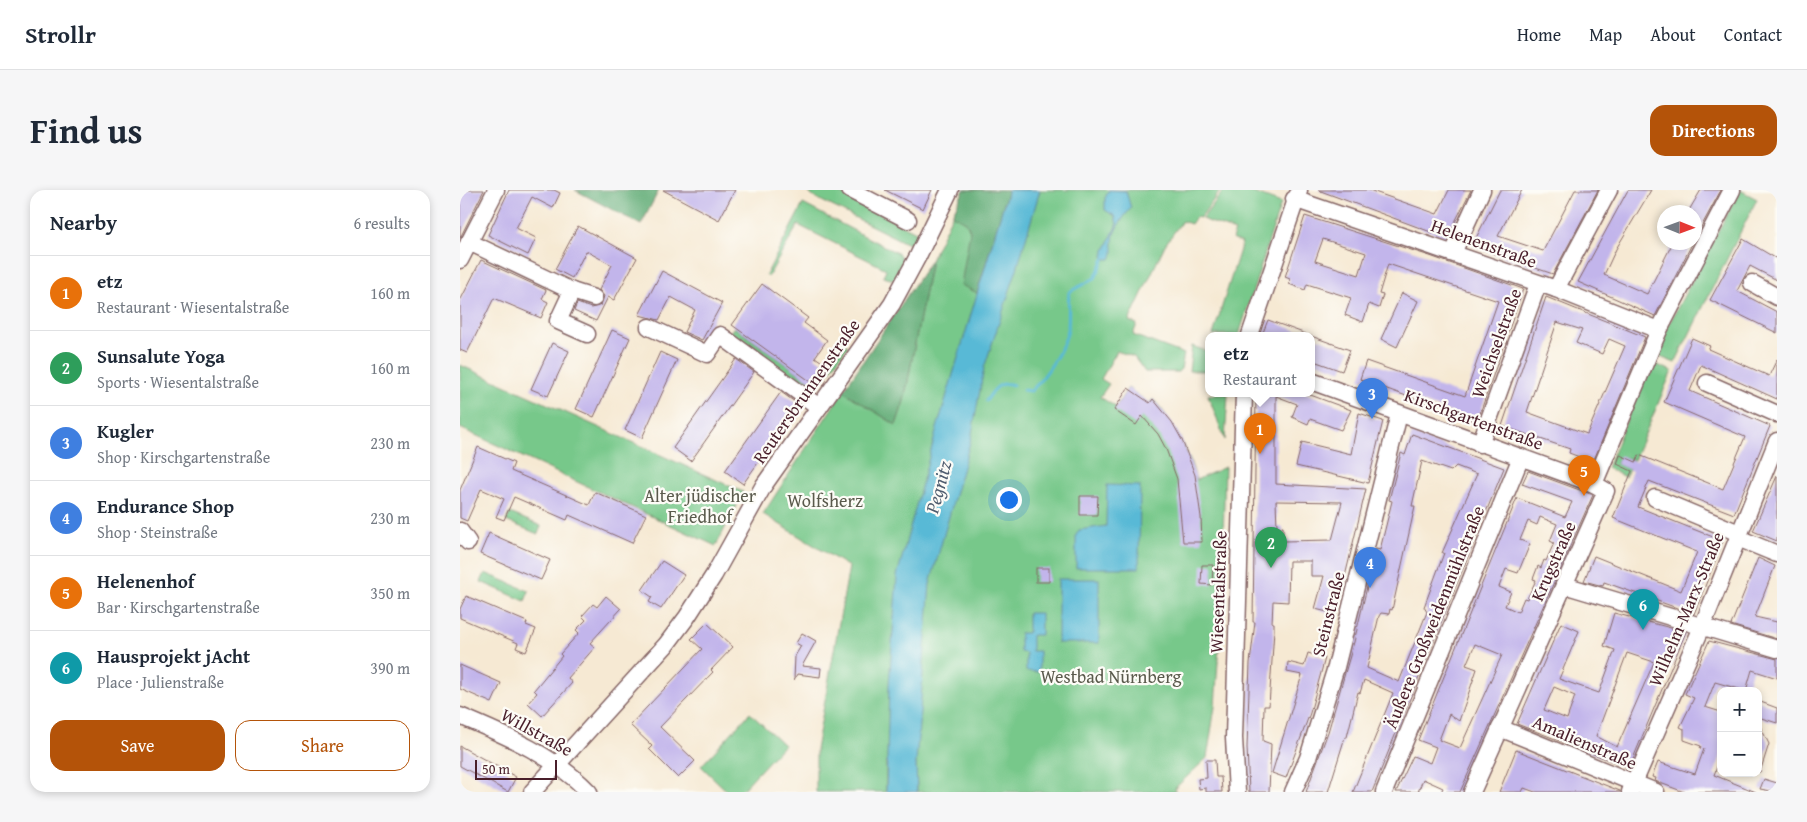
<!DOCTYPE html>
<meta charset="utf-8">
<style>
:root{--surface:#fff;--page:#f6f6f7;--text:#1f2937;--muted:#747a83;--line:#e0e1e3;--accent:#b45309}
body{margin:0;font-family:"Gentium Book Plus",serif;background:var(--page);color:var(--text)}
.controls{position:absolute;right:15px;bottom:15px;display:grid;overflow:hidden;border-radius:10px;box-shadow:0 2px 8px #0003}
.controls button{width:45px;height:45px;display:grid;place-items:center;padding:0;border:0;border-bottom:1px solid var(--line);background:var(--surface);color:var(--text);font:25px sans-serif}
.compass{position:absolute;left:1197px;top:15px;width:45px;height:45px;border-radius:50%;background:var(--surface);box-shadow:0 2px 8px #0003;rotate:91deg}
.scale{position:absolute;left:15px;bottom:12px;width:82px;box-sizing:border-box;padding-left:5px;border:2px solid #4a1f2b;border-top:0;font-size:14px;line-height:18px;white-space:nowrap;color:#4a1f2b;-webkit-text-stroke:4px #fdfcf7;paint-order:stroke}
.you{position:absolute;left:548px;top:309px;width:18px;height:18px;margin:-12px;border:4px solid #fff;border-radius:50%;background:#1a73e8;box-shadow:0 0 0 8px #1a73e833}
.badge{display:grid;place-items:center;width:32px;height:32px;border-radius:50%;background:var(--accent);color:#fff;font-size:16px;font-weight:700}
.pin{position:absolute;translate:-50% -41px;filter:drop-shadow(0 1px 2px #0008)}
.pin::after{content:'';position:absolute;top:26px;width:18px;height:15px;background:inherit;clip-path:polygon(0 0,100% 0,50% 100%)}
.popup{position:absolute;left:745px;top:142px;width:110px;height:65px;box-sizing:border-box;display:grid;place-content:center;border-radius:10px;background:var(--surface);filter:drop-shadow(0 1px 4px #0005);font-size:16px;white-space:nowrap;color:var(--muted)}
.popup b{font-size:19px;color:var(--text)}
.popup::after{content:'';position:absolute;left:50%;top:100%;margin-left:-10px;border:10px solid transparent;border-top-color:var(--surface)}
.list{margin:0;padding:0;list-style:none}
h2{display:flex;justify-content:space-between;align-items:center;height:65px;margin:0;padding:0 20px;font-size:21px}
h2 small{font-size:16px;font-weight:400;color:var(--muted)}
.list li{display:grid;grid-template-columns:32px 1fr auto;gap:15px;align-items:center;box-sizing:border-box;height:75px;padding:0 20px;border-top:1px solid var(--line)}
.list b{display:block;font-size:19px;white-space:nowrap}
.list p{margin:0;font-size:16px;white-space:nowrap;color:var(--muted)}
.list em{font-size:16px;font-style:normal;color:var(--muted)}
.actions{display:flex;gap:10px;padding:15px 20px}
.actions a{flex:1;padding:11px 0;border:1px solid var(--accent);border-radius:15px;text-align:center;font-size:18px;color:var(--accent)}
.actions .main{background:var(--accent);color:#fff}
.map{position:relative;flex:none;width:1317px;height:602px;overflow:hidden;border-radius:15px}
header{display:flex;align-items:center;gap:30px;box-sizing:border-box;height:70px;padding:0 25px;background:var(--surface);border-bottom:1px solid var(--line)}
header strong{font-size:24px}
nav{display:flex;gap:28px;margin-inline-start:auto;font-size:18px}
.intro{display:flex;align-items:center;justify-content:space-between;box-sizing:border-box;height:120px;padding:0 30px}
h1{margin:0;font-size:35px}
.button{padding:12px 22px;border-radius:15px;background:var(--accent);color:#fff;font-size:18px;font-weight:700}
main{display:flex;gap:30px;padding:0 30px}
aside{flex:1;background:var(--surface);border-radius:15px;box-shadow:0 2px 8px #0003}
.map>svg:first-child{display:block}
</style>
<header>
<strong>Strollr</strong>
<nav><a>Home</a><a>Map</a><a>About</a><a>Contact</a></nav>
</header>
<div class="intro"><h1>Find us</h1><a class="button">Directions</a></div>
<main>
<aside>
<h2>Nearby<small>6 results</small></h2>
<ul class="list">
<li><span class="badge" style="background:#e8710a">1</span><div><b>etz</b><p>Restaurant · Wiesentalstraße</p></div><em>160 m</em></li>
<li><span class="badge" style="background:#2e9e5b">2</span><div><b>Sunsalute Yoga</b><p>Sports · Wiesentalstraße</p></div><em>160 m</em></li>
<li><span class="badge" style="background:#3f7fe0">3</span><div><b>Kugler</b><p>Shop · Kirschgartenstraße</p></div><em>230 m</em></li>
<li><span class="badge" style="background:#3f7fe0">4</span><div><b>Endurance Shop</b><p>Shop · Steinstraße</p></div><em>230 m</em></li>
<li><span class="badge" style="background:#e8710a">5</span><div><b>Helenenhof</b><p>Bar · Kirschgartenstraße</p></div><em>350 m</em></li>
<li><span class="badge" style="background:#0f9aa8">6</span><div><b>Hausprojekt jAcht</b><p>Place · Julienstraße</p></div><em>390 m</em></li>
</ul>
<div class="actions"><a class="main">Save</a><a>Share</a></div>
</aside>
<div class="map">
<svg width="1317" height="602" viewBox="0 0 1317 602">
<rect width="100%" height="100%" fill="#fdfcf7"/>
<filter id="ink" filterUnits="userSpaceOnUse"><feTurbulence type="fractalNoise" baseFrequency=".02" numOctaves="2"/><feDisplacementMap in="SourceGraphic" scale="10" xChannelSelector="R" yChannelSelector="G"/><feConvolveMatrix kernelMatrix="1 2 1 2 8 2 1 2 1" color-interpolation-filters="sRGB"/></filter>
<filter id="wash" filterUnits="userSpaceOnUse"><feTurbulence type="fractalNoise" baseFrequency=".0096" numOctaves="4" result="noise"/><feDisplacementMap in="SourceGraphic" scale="20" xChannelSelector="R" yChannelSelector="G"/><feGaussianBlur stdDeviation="1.12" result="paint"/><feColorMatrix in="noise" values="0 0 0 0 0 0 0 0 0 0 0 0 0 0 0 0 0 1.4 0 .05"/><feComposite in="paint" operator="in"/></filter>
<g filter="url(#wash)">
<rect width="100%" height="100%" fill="#f6e9d3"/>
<!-- green -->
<g fill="#77c88a" stroke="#60745a">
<path d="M347,0H374L458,43L454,53L448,54L352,6Z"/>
<path d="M504,0H761L740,28L736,27L731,34L722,31L705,55L669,131L677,134L673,145L724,164L721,179L718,182H685L674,167L657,161L641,189L649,194L640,207L656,217L668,198L689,213L693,209C715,233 728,259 736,290L765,277L761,426L755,517L747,568L715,598V602H457L456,573L426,570V602H356V560L389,377L303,324L383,201L436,235L444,211L471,70Z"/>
<path d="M764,0H786L821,13L779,145H753L782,53L772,49L775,41L742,29Z"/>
<path d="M1280,0L1297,9L1215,173L1193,164Z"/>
<path d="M343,14L439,64L443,71L434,90L423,87L426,79L338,35L308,87L306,85Z"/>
<path d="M274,137L354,194L384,154L388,156L351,207L267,146Z"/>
<path d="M732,156L749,162V181H729Z"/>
<path d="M1190,172L1212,181L1174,270L1160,266L1157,274L1169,279L1165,287L1147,278Z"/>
<path d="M0,175L283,302L256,356L0,238Z"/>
<path d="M768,204L765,250L748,205Z"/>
<path d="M50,323L81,336L78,344L46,331Z"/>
<path d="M25,383L69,401L65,411L21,392Z"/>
<path d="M290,523L324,555L280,602H268L241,576Z"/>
</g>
<!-- forest -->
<g fill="#61ac76" stroke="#566650">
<path d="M115,0H199L181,35Z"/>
<path d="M504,0H548L517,103L501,95L510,41L506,32L492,25Z"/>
<path d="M471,70L444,211L436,235L383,201Z"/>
</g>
<!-- water -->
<g fill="#58b9d6" stroke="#516c80">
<path d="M548,0H580L557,79L524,178L511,249L470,394L456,573L457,602H426L429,495L437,386L477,238Z"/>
<path d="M649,0L666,1L671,18C664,27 654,38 653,50C652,58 655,61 651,69H644L643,65L657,34L655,26L645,20V8Z"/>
<path d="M647,295L680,296L679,378H616V345L619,340L646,336Z"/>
<rect x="598" y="389" width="41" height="64"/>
<path d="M568,423H581V445H572V461H579V482L566,481V463L560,462V443H568Z"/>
</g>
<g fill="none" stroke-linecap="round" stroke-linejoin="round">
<!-- stream -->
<g stroke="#58b9d6" stroke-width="3">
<path d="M563,200L571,201C584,188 606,157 608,138C609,126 608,114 609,102L635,88L644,69"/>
<path d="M526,211C533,201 539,190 553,195"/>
</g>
</g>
<g id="blocks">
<!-- building -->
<g fill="#c2b5eb" fill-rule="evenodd">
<path d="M6,0H24L0,48V2L3,4Z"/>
<path d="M49,0H94L100,3L93,18L72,7L56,38L76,48L68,65L28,45Z"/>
<path d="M203,0H275L259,30Z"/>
<path d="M425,0H472L463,19Z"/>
<path d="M858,0H909L977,24L989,0H1011L987,48Z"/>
<path d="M1040,0H1062L1038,46L1083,61L1115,0H1138L1093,84L1012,56Z"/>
<path d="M1168,0H1191L1156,59L1144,85L1187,104L1213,52H1233L1195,126L1118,92Z"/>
<path d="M1241,0H1261L1234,50V22H1228Z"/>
<path d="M845,26L970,66L1063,99L1017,232L900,189L906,171L1005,206L1038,111L928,74L919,104L923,105L919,118L909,114L903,132L885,125L891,108L847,94L845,100L829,94L830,89L825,87ZM863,49L906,63L899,85L855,71Z"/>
<path d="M118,36L177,68L154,110L148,107L136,131L114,121L117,113L131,118L141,115L144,106L139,100L152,75L126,61L112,88L95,79Z"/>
<path d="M1283,49L1317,69V90L1290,76L1277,101L1317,122V143L1250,110Z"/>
<path d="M21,70L86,100L82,109L88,112L81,128L34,108L7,163L0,160V111Z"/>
<path d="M202,81L262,113L242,150L224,142L235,120L211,107L199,130L179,125Z"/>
<path d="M302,94L348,128L344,133L367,150L355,167L368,176L354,194L272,135Z"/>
<path d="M942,103L958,111L937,157L921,149Z"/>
<path d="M1086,107L1185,147L1133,272L1109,263L1110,259L1042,236ZM1097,132L1122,140L1116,153L1142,164L1149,149L1165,156L1127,244L1067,222Z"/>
<path d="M808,130L846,144L845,145H802Z"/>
<path d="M152,140L170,148L134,227L116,219Z"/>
<path d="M851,146L890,160L882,181L851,170Z"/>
<path d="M1232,148L1250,156L1248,159L1309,186L1317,169V209L1241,175L1230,201L1310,236L1274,324L1189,291L1178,317L1263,351L1234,424L1144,392L1143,396L1124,391L1134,366L1221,401L1237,362L1153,328L1172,281L1157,274L1160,265L1176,272L1179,265L1263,299L1285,247L1204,212Z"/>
<path d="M92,153L109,161L88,206L71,199Z"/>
<path d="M200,162L217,170L182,248L165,240Z"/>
<path d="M276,169L294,182L231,271L213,258Z"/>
<path d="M668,198L690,213L693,209L712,232L722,250L735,285L741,327L742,352H723L717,289L706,259L698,244L682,226L676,235L654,220Z"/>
<path d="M321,202L339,215L283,294L265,281Z"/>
<path d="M796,203H845L891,220L881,240L850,229L848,234L832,227L837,214L816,206V294L906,299L876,424L855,419L864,386H851V371H829L828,412L813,411L812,433H814V440L809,516H804L803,551L811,554L809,602H789L787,557L790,473L795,432H793ZM816,311L882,312L872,350L823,351V337H817Z"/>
<path d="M899,223L923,231L908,293L836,276L842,252L891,264Z"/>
<path d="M952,244L1044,278L912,602H893L933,503L904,490L900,503L898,502L887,547H885L868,602H846L868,542L894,452L916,359L920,360L932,311L929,310L941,263L945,265ZM962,271L991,281L996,276L1017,284L982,363H984L964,417L967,422L939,492L907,478L919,426L921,423L929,424L930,419L932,420L955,316H952Z"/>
<path d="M18,257L54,273L51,281L129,315L135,302L186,325L172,353L109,325L107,330L54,307L44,330L36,327L44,309L21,299L7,331L0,328V300Z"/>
<path d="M1068,281L1133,305L1000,602H981L983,598L963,589L958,602H936L953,566L970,573L976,557L958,550L1057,308L1105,327L1112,312L1062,294ZM1080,327L1097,334L1090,351L1094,353L1086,371L1084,370L1081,378L1078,376L1073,389L1076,390L1067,409L1064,408L1058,422L1045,416L1051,402L1039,397L1046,379L1058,383L1070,354L1060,350L1068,331L1077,335ZM1015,454L1042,465L1000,558L979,550L989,524L999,531L1017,479L1006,475Z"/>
<path d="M1317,286V351L1293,341Z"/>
<path d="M620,306H638L637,325H620Z"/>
<path d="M29,343L90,370L81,390L20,364Z"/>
<path d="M1298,368L1315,376L1295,427L1317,432V449L1271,435Z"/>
<path d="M202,371L224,385L201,419L189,412L192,407L182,400Z"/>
<path d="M742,375H753L752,395L741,394Z"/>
<rect x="576" y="378" width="13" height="14"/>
<path d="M6,406L67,432L66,435L76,439L66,462L56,458L58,453L0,428V419Z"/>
<path d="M146,406L161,419L130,453L135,457L108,488L112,493L82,526L68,513L77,503L74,500L102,466L100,464L119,443L116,440L126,430L122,426L133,414L137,417Z"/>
<path d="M1154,423L1226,442L1169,578L1057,534L1101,433L1119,441L1099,489L1139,503L1155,460L1144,456ZM1167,463L1194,472L1157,557L1136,546ZM1094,497L1115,506L1107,529L1084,520Z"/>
<path d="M247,433L273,457L251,480L253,482L200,537L235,571L218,588L189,559L192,556L170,535L242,459L231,449Z"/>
<path d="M342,443L356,451L342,476L361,478L360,487L337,484L334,490L335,466L341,456L336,453Z"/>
<path d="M1249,451L1317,469V488L1292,480L1286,501L1255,492L1245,517L1261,522V566L1254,585L1296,602H1224L1195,591L1196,588L1192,587L1198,572L1235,584L1244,559L1240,558L1241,556L1224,550V539L1220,537L1234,508L1225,504Z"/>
<path d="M848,463L865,468L850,523L826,588L812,583L842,485L827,482L828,472L844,476Z"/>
<path d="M0,475L41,493L32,513L0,499Z"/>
<path d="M1298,511L1317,518V533L1298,527Z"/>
<path d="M1298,532L1309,554L1300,582H1298Z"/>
<path d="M0,556L56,587L48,602L0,576Z"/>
<path d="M1056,560L1160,601V602H1075L1064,598L1062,602H1039Z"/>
<path d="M746,570H755L756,587H761L762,602H746V598L739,599L738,589L747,588Z"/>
<path d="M1304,589L1317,593V602L1300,599Z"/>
</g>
</g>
</g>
<g filter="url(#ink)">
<use href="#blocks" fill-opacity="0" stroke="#866666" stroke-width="1"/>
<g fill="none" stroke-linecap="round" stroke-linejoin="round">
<defs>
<g id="minor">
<path d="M390,0L448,30"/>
<path d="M834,9L1096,99L1199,140"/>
<path d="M9,52L112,101L98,131L127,144"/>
<path d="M993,63L1022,0"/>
<path d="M0,70L36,0"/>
<path d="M1292,93L1317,107"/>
<path d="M1096,99L1149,0"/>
<path d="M112,101L134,108"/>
<path d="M189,137L247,164L260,145L359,217"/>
<path d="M790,145L839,1"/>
<path d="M851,191L1134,294"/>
<path d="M1247,193L1317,224"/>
<path d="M1020,254L1078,94"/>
<path d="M1195,308L1279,343"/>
<path d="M0,341L8,352"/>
<path d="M1278,348L1317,364"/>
<path d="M1104,395L1317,459"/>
<path d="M0,526C47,546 93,565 129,602"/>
<path d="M1040,538L1196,602"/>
<path d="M72,602L206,455L227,427L254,385L304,295L432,114L458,66L490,0"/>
<path d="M777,602L774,548L784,203"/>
<path d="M833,602L848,568L876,477L939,224"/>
<path d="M924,602L1061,267"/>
<path d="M1012,602L1146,301L1134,294L1199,140L1272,0"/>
<path d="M1170,602L1242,437L1317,251"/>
</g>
</defs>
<!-- minor casing -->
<use href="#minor" stroke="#866666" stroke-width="19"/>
<!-- minor -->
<use href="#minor" stroke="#fff" stroke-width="16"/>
</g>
</g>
<g text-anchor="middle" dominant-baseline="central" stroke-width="4.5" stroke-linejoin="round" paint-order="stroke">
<!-- street labels -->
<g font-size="18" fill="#4a1f2b" stroke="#fdfcf7">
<text transform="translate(1024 53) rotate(20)">Helenenstraße</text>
<text transform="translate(1036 153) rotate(-70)">Weichselstraße</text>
<text transform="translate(346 201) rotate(-55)">Reutersbrunnenstraße</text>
<text transform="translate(1014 229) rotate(20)">Kirschgartenstraße</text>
<text transform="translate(1093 371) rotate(-66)">Krugstraße</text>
<text transform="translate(758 402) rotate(-88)">Wiesentalstraße</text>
<text transform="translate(1226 419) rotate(-67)">Wilhelm-Marx-Straße</text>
<text transform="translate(868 424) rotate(-76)">Steinstraße</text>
<text transform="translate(974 427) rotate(-68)">Äußere Großweidenmühlstraße</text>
<text transform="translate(77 542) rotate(29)">Willstraße</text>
<text transform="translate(1125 552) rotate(23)">Amalienstraße</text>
</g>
<!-- park labels -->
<g font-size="18" fill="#5a5a4c" stroke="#fdfcf7">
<text x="240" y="305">Alter jüdischer<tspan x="240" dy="21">Friedhof</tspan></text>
<text x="365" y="310">Wolfsherz</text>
<text x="651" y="486">Westbad Nürnberg</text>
</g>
<!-- water labels -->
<g font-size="19" font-style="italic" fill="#505d6f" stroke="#fdfcf7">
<text transform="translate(478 297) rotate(-75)">Pegnitz</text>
</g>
</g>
</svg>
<div class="controls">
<button>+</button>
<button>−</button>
</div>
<svg class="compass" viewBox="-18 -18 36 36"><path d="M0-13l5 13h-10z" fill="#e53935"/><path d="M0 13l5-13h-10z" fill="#747a83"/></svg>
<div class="scale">50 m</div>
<div class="you"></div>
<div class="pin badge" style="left:800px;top:264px;background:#e8710a">1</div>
<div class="popup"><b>etz</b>Restaurant</div>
<div class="pin badge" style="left:811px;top:378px;background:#2e9e5b">2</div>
<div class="pin badge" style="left:912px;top:229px;background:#3f7fe0">3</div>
<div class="pin badge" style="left:910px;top:398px;background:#3f7fe0">4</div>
<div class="pin badge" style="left:1124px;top:306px;background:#e8710a">5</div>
<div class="pin badge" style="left:1183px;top:440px;background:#0f9aa8">6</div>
</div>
</main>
